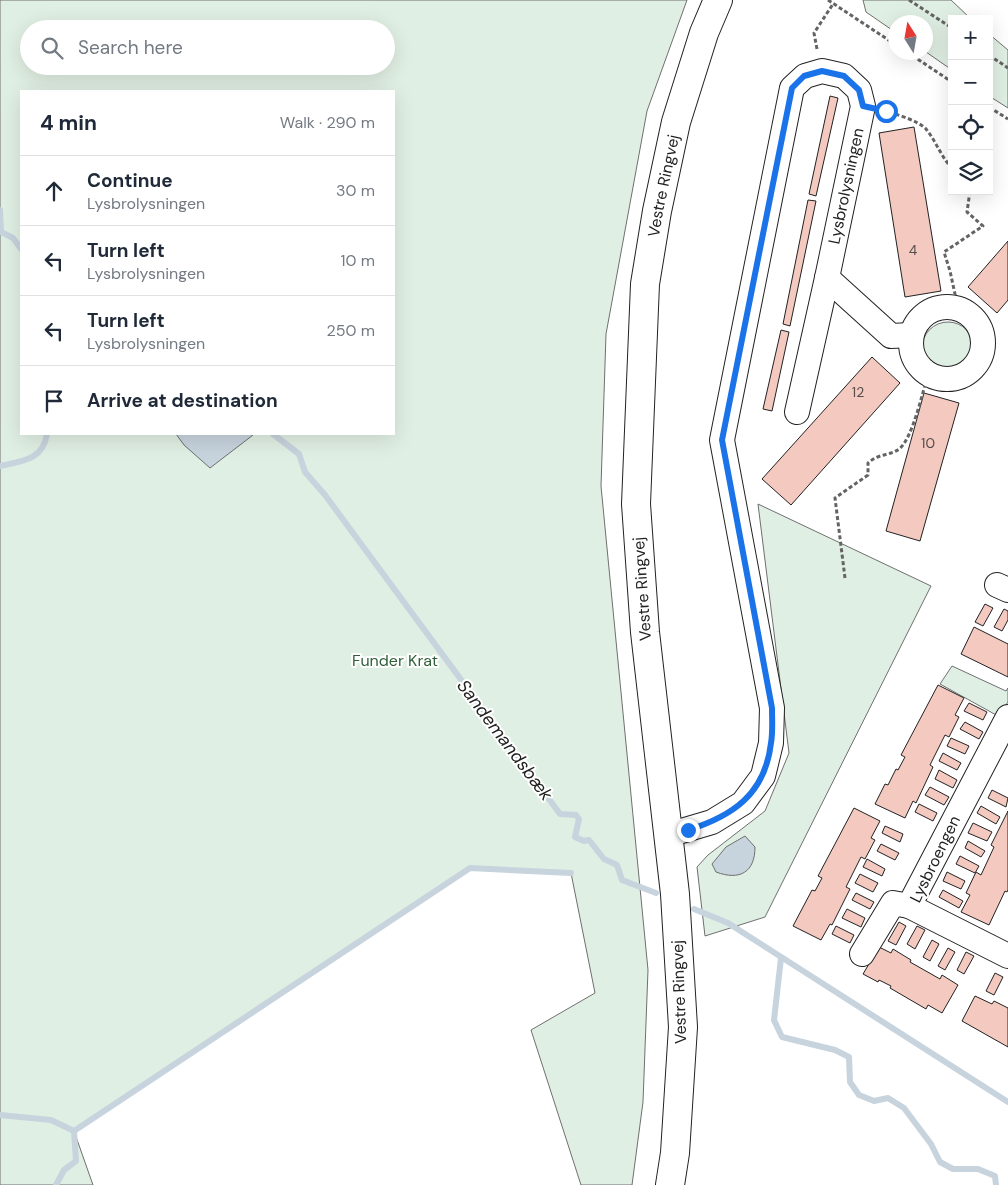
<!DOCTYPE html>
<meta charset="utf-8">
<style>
:root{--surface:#fff;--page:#f6f6f7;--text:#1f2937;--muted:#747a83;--line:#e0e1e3}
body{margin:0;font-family:"DM Sans",sans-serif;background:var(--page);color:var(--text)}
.controls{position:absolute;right:15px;top:15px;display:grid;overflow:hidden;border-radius:0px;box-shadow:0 5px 20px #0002}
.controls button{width:45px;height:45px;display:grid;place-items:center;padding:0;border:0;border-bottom:1px solid var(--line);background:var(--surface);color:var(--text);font:25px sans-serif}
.compass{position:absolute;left:888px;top:15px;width:45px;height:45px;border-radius:50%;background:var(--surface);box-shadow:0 5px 20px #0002;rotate:349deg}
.stop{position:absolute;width:15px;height:15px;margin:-11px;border:4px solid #1a73e8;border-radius:50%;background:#fff}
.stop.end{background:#1a73e8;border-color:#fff;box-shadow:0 1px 5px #0008}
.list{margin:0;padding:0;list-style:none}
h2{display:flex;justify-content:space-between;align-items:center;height:65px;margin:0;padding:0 20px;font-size:21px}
h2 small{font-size:16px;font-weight:400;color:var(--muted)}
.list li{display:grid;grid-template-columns:32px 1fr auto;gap:15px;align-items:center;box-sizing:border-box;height:70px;padding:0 20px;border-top:1px solid var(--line)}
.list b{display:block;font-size:19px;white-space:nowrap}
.list p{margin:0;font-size:16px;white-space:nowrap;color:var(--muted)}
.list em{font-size:16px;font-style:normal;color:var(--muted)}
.icon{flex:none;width:28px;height:28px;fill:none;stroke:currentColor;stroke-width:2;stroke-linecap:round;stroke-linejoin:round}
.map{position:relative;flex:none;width:1008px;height:1185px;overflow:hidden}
.search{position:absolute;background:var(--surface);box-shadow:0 5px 20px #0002;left:20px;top:20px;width:375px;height:55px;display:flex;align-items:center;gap:12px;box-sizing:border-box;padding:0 18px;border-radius:28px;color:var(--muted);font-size:19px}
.panel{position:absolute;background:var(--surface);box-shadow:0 5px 20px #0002;left:20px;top:90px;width:375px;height:345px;border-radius:0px}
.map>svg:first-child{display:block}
</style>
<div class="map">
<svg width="1008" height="1185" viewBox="0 0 1008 1185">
<rect width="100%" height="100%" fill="#fff"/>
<!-- green -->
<g fill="#e0efe3" stroke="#6f6f6f" fill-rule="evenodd">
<path d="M0,0H687L647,111L606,334L601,486L648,970L643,1102L632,1185H581L531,1030L595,993L571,873L470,868L74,1131L93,1185H0ZM29,29H386V66H29ZM21,91H394V434H21Z"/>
<path d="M863,0H951L971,19H952V70L926,52V22H896L895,32L866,12Z"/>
<path d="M989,34L1008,50V108L989,96Z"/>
<circle cx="948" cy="348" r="26"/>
<path d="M758,504L931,586L765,917L705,936L697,867L708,855L765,811L789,753Z"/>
<path d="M952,666L1006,691L1008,688V702L998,716L940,684Z"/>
</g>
<!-- water -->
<g fill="#c7d3dd" stroke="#6f6f6f">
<path d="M176,434H252L253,435L210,468L184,445Z"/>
<path d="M745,836L755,847C755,872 740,881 716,872L712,864L726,847Z"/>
</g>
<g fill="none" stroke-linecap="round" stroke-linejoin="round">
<!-- stream -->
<g stroke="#c7d3dd" stroke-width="6">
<path d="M0,210L1,232L13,238L21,249"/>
<path d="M273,434L299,454L305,472L325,495L560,814L576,815L579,819L575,837L584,841L589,840L604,859L617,865L622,880L656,893"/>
<path d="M0,466C22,461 43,460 47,434"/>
<path d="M694,909L728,923L1008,1102"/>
<path d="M781,958L774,1020L782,1037L835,1050L849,1057L850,1082L859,1095L874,1101L888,1098L904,1108L931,1144L940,1162L953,1169H978L995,1176L996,1185"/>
<path d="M0,1115L51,1120L74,1131L470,868L571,873"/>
<path d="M56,1185L64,1170L76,1161L74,1131"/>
</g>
</g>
<!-- building -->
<g fill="#f3c9c0" stroke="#222">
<path d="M830,96L838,98L816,196L809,194Z"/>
<path d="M914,127L941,291L905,297L879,133Z"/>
<path d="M808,200L816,201L790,326L783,324Z"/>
<path d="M1008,241V300L997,313L968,287Z"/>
<path d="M781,330L789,332L772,411L763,409Z"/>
<path d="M872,357L900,383L791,505L762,479Z"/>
<path d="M924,393L959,403L920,541L886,531Z"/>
<path d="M985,604L993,608L983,626L975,622Z"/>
<path d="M1004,609L1008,611V620L1002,631L994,627Z"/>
<path d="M974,627L1008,644V677L961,654Z"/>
<path d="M938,685L964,698L955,715L959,717L949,737L945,735L930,765L933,767L916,803L913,801L905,818L875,804L885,784L888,785L896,769L898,770L905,757L901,755Z"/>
<path d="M969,703L987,712L983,720L964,711Z"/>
<path d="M965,722L983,732L979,739L960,729Z"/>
<path d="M951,738L969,746L965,754L947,746Z"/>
<path d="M943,753L961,763L957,770L939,761Z"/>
<path d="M939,770L957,780L953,788L935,779Z"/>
<path d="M930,787L949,797L944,805L925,795Z"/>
<path d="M992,790L1008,798L1006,807L988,798Z"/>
<path d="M919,804L937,813L933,821L915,812Z"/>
<path d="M981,806L1000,817L996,824L977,813Z"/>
<path d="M854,808L880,821L871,838L875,840L865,859L861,857L846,887L850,889L832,925L830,924L821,940L793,926L812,890L815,891L822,878L818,876Z"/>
<path d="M1008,811V890L1007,892L1005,891L989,925L961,912L970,895L966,893L976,872L981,875L994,847L991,845Z"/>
<path d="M973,823L992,832L987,841L968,833Z"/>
<path d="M885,826L903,834L900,842L882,833Z"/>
<path d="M968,841L985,851L981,857L965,848Z"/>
<path d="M881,844L899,853L895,860L877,851Z"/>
<path d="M960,856L979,866L975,873L956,864Z"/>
<path d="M867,859L885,869L882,876L863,867Z"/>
<path d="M947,872L965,881L961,889L943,881Z"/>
<path d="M860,874L878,883L873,892L855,883Z"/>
<path d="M943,890L963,901L959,908L939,897Z"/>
<path d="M856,893L874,902L870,909L852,900Z"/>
<path d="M847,909L865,918L861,927L842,918Z"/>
<path d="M899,922L906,926L896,945L888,941Z"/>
<path d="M836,926L854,935L850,943L832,934Z"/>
<path d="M917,926L925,930L915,949L907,944Z"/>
<path d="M932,940L939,944L930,961L923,957Z"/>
<path d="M879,947L891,953L893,949L911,960L910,962L940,979L942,975L958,985L942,1013L928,1005L926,1009L890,988L891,986L879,980L878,982L863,974Z"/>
<path d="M948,948L955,952L945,970L938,966Z"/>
<path d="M966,952L974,956L964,974L957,970Z"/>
<path d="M995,973L1003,977L994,995L986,991Z"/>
<path d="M975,996L992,1004L994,1001L1008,1008V1047L962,1021Z"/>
</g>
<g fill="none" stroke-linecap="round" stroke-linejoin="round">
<defs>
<g id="minor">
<path d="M827,278L891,336L911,335"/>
<circle cx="947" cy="343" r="36"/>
<path d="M997,585L1008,590"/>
<path d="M1008,717L909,906L1008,956"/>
<path d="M668,835L712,822L743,803L763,776L771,743L772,708L722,440L792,88L805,76L822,71L844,76L859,90L863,106L827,278L797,412"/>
<path d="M862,954L893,903L909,906"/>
</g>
<g id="major">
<path id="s1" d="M670,1185L675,1153L683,1027L675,894L645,632L636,504L645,284L657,211L676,122L704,33L718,0"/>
</g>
</defs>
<!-- minor casing -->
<use href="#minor" stroke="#222" stroke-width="26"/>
<!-- major casing -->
<use href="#major" stroke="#222" stroke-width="30"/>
<!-- path -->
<g stroke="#646464" stroke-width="3" stroke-dasharray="4 2.5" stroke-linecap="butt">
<path d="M828,0L896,45"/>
<path d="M909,0L952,28"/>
<path d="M817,49L814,33L833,4"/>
<path d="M907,52L952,82"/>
<path d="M989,55L1008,68"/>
<path d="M989,107L1008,119"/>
<path d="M883,111C894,113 919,121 926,129C936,141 941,157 952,168"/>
<path d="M958,308L950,271L944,252L983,226L967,212L970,191"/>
<path d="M845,578L835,498L868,475V463C879,453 890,456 899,449C912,440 923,391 928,374"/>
</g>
<!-- minor -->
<use href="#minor" stroke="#fff" stroke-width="24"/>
<!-- major -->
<use href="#major" stroke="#fff" stroke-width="28"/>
</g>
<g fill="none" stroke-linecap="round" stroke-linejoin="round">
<!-- route -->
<path stroke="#1a73e8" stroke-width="6" d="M688,830C733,816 765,794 771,743C773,732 772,720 772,708L722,440L792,88L804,76L822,71L844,76L859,90L863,106L886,111"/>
</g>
<g text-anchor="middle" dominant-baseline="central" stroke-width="4" stroke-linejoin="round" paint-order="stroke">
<!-- number labels -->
<g font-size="14" fill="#564c4a">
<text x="913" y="250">4</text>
<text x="858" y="392">12</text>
<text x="928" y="443">10</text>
</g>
<!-- street labels -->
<g font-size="16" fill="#222" stroke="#fff">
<text stroke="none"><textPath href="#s1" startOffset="1004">Vestre Ringvej</textPath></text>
<text transform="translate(846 186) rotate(-78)">Lysbrolysningen</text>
<text transform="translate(642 589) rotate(-94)">Vestre Ringvej</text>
<text transform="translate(935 859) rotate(-64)">Lysbroengen</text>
<text transform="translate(679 992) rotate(-92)">Vestre Ringvej</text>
</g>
<!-- park labels -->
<g font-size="16" fill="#2f5e38" stroke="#fff">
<text x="395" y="660">Funder Krat</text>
</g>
<!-- water labels -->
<g font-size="18" font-style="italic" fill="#222" stroke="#fff">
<text transform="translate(505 740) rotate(53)">Sandemandsbæk</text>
</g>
</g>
</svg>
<div class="controls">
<button>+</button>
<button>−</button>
<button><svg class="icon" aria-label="locate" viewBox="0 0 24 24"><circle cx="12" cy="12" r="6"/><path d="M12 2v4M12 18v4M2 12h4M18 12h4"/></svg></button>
<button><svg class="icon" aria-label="layers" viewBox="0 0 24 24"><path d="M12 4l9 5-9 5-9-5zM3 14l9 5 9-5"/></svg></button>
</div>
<svg class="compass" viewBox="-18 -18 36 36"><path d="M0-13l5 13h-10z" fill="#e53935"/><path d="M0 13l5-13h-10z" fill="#747a83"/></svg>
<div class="stop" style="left:886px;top:111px"></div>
<div class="stop end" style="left:688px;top:830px"></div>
<div class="search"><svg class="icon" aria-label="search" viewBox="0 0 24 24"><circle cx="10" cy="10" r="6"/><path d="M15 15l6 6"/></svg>Search here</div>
<section class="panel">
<h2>4 min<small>Walk · 290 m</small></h2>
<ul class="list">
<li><svg class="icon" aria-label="ahead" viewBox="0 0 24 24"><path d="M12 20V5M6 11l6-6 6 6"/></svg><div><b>Continue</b><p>Lysbrolysningen</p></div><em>30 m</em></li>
<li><svg class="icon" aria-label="left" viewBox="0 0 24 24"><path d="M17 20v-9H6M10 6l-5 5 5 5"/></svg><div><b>Turn left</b><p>Lysbrolysningen</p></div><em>10 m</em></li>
<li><svg class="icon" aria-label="left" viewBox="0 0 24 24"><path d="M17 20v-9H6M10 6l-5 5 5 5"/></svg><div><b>Turn left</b><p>Lysbrolysningen</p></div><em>250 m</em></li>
<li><svg class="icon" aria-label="arrive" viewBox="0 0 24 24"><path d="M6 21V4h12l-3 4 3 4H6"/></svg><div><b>Arrive at destination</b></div></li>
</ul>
</section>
</div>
